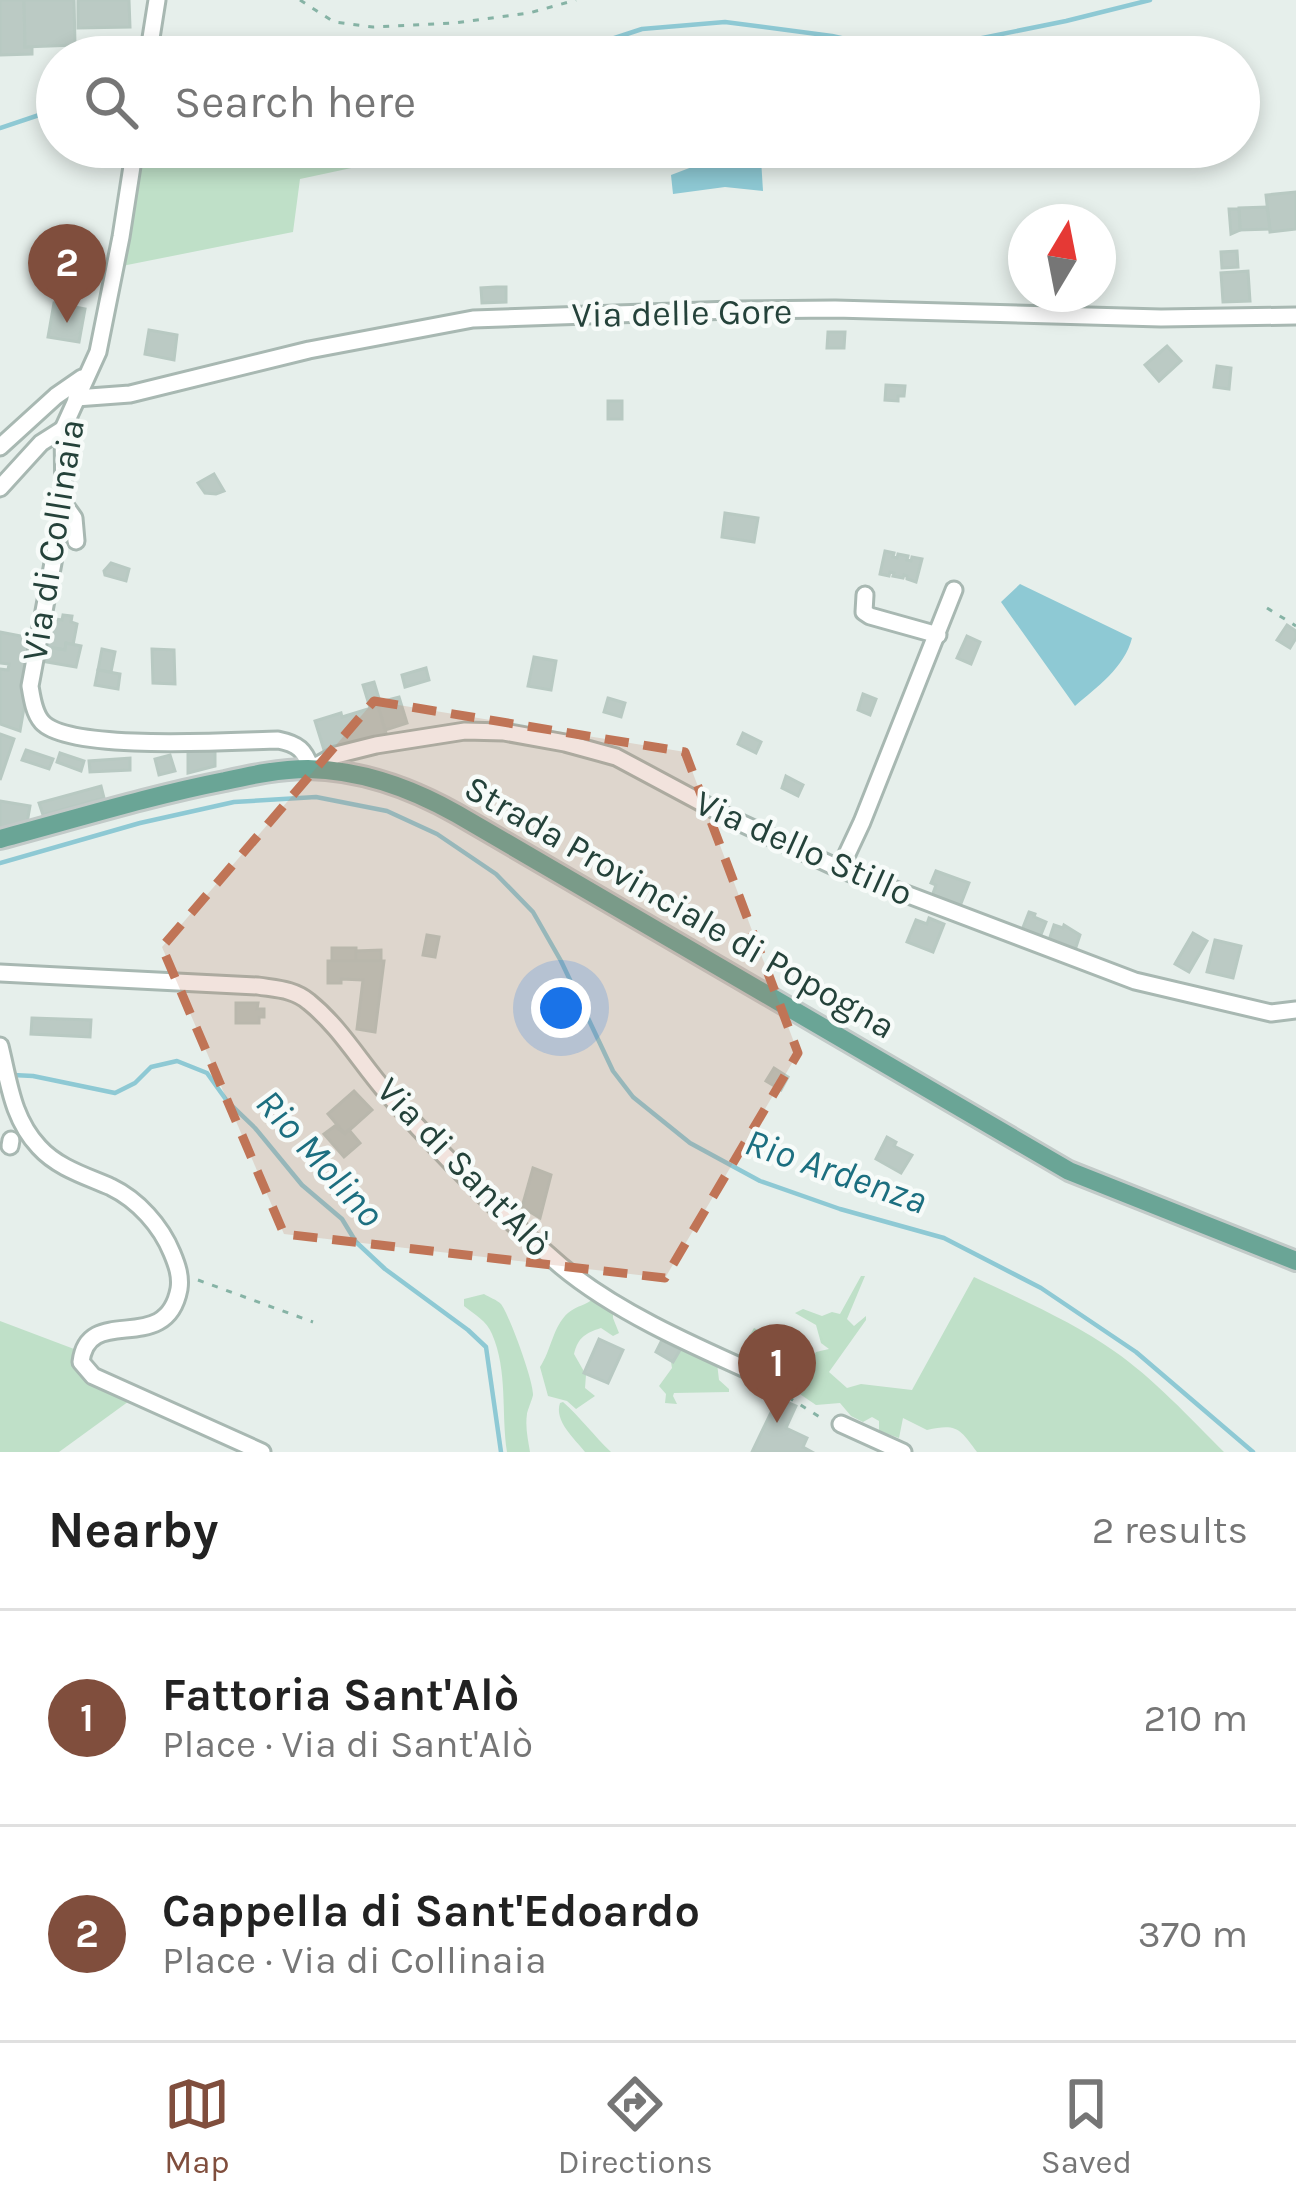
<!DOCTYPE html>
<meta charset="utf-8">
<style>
:root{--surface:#fff;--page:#f6f6f6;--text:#222;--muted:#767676;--line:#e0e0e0;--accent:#804e3d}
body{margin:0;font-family:Karla,sans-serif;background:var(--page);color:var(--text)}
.compass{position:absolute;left:1008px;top:204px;width:108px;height:108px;border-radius:50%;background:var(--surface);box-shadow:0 6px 18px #0003;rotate:10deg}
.you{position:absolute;left:561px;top:1008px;width:42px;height:42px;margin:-30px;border:9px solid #fff;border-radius:50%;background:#1a73e8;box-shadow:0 0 0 18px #1a73e833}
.badge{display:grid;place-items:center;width:78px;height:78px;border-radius:50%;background:var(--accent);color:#fff;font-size:39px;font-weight:700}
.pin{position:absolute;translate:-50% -99px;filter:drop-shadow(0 3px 6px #0008)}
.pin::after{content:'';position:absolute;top:63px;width:42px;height:36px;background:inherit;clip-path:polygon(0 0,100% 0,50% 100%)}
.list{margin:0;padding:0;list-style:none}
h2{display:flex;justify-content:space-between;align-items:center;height:156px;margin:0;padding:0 48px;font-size:51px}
h2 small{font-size:39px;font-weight:400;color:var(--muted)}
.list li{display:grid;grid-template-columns:78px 1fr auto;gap:36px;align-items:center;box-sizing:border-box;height:216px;padding:0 48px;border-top:3px solid var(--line)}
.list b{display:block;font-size:45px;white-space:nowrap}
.list p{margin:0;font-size:39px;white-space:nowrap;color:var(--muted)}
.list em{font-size:39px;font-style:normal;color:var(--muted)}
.icon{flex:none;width:66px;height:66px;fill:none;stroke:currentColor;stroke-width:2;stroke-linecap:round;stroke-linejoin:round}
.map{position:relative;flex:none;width:1296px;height:1452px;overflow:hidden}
.search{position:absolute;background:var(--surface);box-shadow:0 6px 18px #0003;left:36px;right:36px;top:36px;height:132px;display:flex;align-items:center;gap:30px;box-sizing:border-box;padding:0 42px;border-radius:66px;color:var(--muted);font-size:45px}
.sheet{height:588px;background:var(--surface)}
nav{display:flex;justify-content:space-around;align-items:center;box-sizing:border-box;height:168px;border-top:3px solid var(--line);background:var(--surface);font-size:33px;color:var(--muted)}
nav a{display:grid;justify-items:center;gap:6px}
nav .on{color:var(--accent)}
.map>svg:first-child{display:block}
</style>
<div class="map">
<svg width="1296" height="1452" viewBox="0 0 1296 1452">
<rect width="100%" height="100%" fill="#e6efeb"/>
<!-- green -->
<g fill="#bfe0c8">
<path d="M140,147H353L356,167L300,179L293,232L122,266Z"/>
<path d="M861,1276H865L847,1319L854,1326L866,1316V1320L829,1372L847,1388L861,1384L912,1390L974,1277C1018,1298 1075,1323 1114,1351C1152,1377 1191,1419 1224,1452H977C960,1429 957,1423 927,1430L903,1418L899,1438L879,1431V1421L872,1417L863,1422L851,1416L840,1403L816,1405L782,1382L736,1359L754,1328L813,1357L816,1352L829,1349L821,1343L816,1325L795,1313L803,1309L822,1316L832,1312L840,1314Z"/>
<path d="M484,1294C489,1297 497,1300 501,1304C509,1314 534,1382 533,1395C533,1397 527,1412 527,1414C525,1427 528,1439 530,1452H507C501,1413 508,1371 492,1334C487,1321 474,1314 464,1306V1299Z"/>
<path d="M595,1297L613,1306V1318L619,1333L613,1336L601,1328C586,1333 578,1337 574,1354L586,1375L585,1388L595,1396L576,1409L567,1401L548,1396L540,1367C551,1351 553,1326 568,1313C577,1305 586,1306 595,1297Z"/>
<path d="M0,1321L82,1352L81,1362L136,1396L59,1452H0Z"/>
<path d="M683,1346L717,1363L719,1380L729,1389V1392L674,1393L673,1396L677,1404L665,1403L666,1394L659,1386L672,1368L670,1356L674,1348Z"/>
<path d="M563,1402C581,1418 594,1436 611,1452H585C574,1438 554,1421 560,1403Z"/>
</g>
<!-- water -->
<g fill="#8ec9d4">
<path d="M713,159H761L763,191L725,187L673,194L671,175Z"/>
<path d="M1020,584L1132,638C1125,667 1096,688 1075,706L1001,602Z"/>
</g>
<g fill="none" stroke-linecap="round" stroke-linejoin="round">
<!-- stream -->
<g stroke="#8ec9d4" stroke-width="4.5">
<path d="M177,57L232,51L290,54L298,57"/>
<path d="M432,57L572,52L642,29L725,22L832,36L908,53L1066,21L1150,0"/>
<path d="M0,128L57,109"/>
<path d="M0,863L140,823L234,802L316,797L387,811L437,834L496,874L533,912L561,961L613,1071L633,1097L690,1143L760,1181L840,1209L944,1238L1041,1288L1136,1352L1253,1452"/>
<path d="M13,1075L33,1076L115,1093L135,1083L151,1067L177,1061L207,1073L227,1101L255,1128L302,1185L342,1219L356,1242L385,1269L468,1330L486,1347L501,1452"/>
</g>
</g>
<!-- building -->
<g fill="#bbcac4" stroke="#b8c9c2" stroke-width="3">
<path d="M0,0H24L25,47L32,46V54L0,55Z"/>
<path d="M24,0H74L75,45L25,47Z"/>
<path d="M78,0H129L130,27L78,28Z"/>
<path d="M1296,192V229L1270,232L1266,195Z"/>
<path d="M1267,207L1270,229L1240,230L1239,208Z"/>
<path d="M1229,209H1239L1240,230L1231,234Z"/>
<path d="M1237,251L1238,267L1222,268L1221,252Z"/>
<path d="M1248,271L1250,301L1223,302L1221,273Z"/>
<path d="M496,287H506V302L482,303L481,288Z"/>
<path d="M54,303L85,309L79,342L48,337Z"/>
<path d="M149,330L177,335L174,360L145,354Z"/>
<path d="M828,332H845L844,348H827Z"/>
<path d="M1167,346L1181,361L1159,381L1145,365Z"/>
<path d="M1217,366L1231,368L1229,389L1214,387Z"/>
<path d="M886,385L905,386L904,396H898V401L885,400Z"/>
<rect x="608" y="401" width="14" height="18"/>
<path d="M214,474L224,491L216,494L205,493L198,483Z"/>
<path d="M725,513L758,518L754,542L722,537Z"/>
<path d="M885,551L894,553L893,557L897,558L898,554L908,556L907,560L911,561L912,557L922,559L916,582L907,579V576L904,575L903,578L893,576L894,573L890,572L889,576L880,574Z"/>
<path d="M111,563L129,569L126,581L105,575L104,571Z"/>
<path d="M63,615L72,616L71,622L77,624L73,645L66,643L65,650L43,646L49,618L62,620Z"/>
<path d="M1287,625L1296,631V638L1290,648L1277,640Z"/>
<path d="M0,632L36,639L20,731L0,724V669L8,670L9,664L0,663Z"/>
<path d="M967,636L980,642L971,664L957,658Z"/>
<path d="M66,643L81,646L76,667L41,661L43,646L65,650Z"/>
<path d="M102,649L115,652L111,672L98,670Z"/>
<path d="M152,649L174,650L175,684L153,683Z"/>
<path d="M534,657L556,661L551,690L528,686Z"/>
<path d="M426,668L429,680L405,687L402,675Z"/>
<path d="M98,670L120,674L118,689L95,685Z"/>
<path d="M374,682L381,705L370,708L363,685Z"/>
<path d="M863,694L876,699L870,715L858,710Z"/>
<path d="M399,697L407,723L385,730L378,706L381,705L380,702Z"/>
<path d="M608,698L625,703L621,717L604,712Z"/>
<path d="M378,706L386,733L325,753L315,721L341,713L342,717Z"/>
<path d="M743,733L761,742L756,753L738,744Z"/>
<path d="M0,734L14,739L0,780Z"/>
<path d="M215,747V766L188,773V748Z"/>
<path d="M26,750L53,759L49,769L22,760Z"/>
<path d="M60,753L84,761L81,771L57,762Z"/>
<path d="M170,755L175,771L159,775L155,759Z"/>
<path d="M130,758V770L90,772L89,761Z"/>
<path d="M786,776L803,785L798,796L782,788Z"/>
<path d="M101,786L104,798L43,815L39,803Z"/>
<path d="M0,801L30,806L27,823L0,832Z"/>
<path d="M936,871L969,883L960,906L932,896L936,885L931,883Z"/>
<path d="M1029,912L1035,914L1034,917L1046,922L1040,937L1022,930Z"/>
<path d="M929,918L944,924L933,952L907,942L916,920L927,924Z"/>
<path d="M1054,925L1063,928L1064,925L1080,935L1075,950L1049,940Z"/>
<path d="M1193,933L1207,941L1189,972L1175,964Z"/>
<path d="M427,935L439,937L435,957L423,955Z"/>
<path d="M1215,940L1241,946L1233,978L1207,972Z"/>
<rect x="332" y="948" width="24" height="13"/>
<path d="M381,950V961H356V951Z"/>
<path d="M328,961H384L375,1032L357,1029L363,980L341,979V983H328Z"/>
<path d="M236,1003H258L257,1009H264V1017H259V1023H236Z"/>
<path d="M32,1018L91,1020L90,1037L31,1034Z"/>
<path d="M774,1068L788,1077L781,1090L766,1081Z"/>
<path d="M354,1091L372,1110L345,1134L328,1114Z"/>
<path d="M335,1126L345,1134L349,1130L360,1143L344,1157L324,1134Z"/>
<path d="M887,1137L896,1142L894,1146L912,1155L901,1173L876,1159Z"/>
<path d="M533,1168L551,1175L540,1218L522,1207Z"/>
<path d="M599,1339L623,1350L608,1383L584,1373Z"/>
<path d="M662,1340L680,1350L673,1362L656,1352Z"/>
<path d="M778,1398L796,1406L786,1428L807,1438L803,1447L812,1452H752Z"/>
</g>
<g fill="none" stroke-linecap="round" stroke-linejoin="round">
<defs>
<g id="minor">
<path d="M148,57L157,0"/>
<path d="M135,147L121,237L98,352L63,429L64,504L30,686C32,698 34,713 42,722C69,752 234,741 278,740C298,744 305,750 311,769L336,755L376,745L465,731L504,732L565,743L616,757L730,818L840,869L1135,981L1271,1013L1296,1010"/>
<path d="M76,398L130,394L309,350L473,319L732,310L835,309L1161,318L1296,316"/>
<path d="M0,447L56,396L82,378"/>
<path d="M0,488L41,443L63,429"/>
<path d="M64,504L74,518L76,541"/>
<path d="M865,595L864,612L870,616L938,635"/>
<path d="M840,869L862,822L954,590"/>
<path d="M0,973L258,986C276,989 294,989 309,1002C340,1027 360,1062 386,1092C440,1153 499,1213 561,1266C621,1316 706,1351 777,1383"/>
<path d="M0,1046C9,1082 12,1118 39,1147C58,1168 86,1176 111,1187C138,1200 161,1226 172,1253C177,1265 181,1276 179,1289C166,1358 88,1302 81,1362L93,1376L262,1452"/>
<path d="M10,1146L11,1140"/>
<path d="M841,1424L903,1452"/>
</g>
<path id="major" d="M0,839C75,819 149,796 225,781C252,775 280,769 308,769C361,770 411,788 457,814L1069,1171L1296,1261"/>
</defs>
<!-- minor casing -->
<use href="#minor" stroke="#a8b8b2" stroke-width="21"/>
<!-- major casing -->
<use href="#major" stroke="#c2cac8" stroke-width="24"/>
<!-- path -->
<g stroke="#86b3a5" stroke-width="3" stroke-dasharray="6 9" stroke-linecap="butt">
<path d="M300,0L334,22L373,27L455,23L529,13L576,0"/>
<path d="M1267,608L1296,626"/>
<path d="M198,1280L313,1322"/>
<path d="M788,1397L826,1421"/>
</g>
<!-- minor -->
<use href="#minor" stroke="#fff" stroke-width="15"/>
<!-- major -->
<use href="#major" stroke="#6aa596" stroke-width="18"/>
</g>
<!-- marked area -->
<path fill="#c07456" fill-opacity="0.2" stroke="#c07456" stroke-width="9" stroke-dasharray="24 15" stroke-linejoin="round" d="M374,701L685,752L798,1053L665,1278L284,1234L162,947Z"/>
<g text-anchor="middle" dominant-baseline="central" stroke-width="9" stroke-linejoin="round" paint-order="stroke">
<!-- street labels -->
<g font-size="36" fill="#24423a" stroke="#f7fbf9">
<text transform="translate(682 313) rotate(-1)">Via delle Gore</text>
<text transform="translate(53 540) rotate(-81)">Via di Collinaia</text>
<text transform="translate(804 848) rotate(24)">Via dello Stillo</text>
<text transform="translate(680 907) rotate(30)">Strada Provinciale di Popogna</text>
<text transform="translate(464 1167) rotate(46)">Via di Sant'Alò</text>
</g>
<!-- water labels -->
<g font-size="39" font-style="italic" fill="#1c6f80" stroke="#f7fbf9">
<text transform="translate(320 1158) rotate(48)">Rio Molino</text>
<text transform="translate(836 1171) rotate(19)">Rio Ardenza</text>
</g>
</g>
</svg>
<svg class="compass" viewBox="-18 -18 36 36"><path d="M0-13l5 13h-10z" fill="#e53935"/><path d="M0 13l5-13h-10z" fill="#767676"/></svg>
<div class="you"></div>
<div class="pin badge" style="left:777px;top:1423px">1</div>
<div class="pin badge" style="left:67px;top:323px">2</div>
<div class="search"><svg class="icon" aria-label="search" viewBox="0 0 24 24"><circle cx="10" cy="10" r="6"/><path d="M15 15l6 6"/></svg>Search here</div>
</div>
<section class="sheet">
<h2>Nearby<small>2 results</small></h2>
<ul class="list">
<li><span class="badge">1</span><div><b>Fattoria Sant'Alò</b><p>Place · Via di Sant'Alò</p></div><em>210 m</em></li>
<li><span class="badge">2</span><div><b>Cappella di Sant'Edoardo</b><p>Place · Via di Collinaia</p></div><em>370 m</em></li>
</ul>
</section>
<nav>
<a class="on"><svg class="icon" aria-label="map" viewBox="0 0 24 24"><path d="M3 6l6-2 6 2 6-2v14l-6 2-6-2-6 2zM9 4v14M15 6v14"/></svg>Map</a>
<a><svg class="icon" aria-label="directions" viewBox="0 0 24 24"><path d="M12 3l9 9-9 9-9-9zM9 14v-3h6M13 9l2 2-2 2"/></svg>Directions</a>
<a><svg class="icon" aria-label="saved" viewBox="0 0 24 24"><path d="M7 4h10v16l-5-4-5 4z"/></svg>Saved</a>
</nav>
